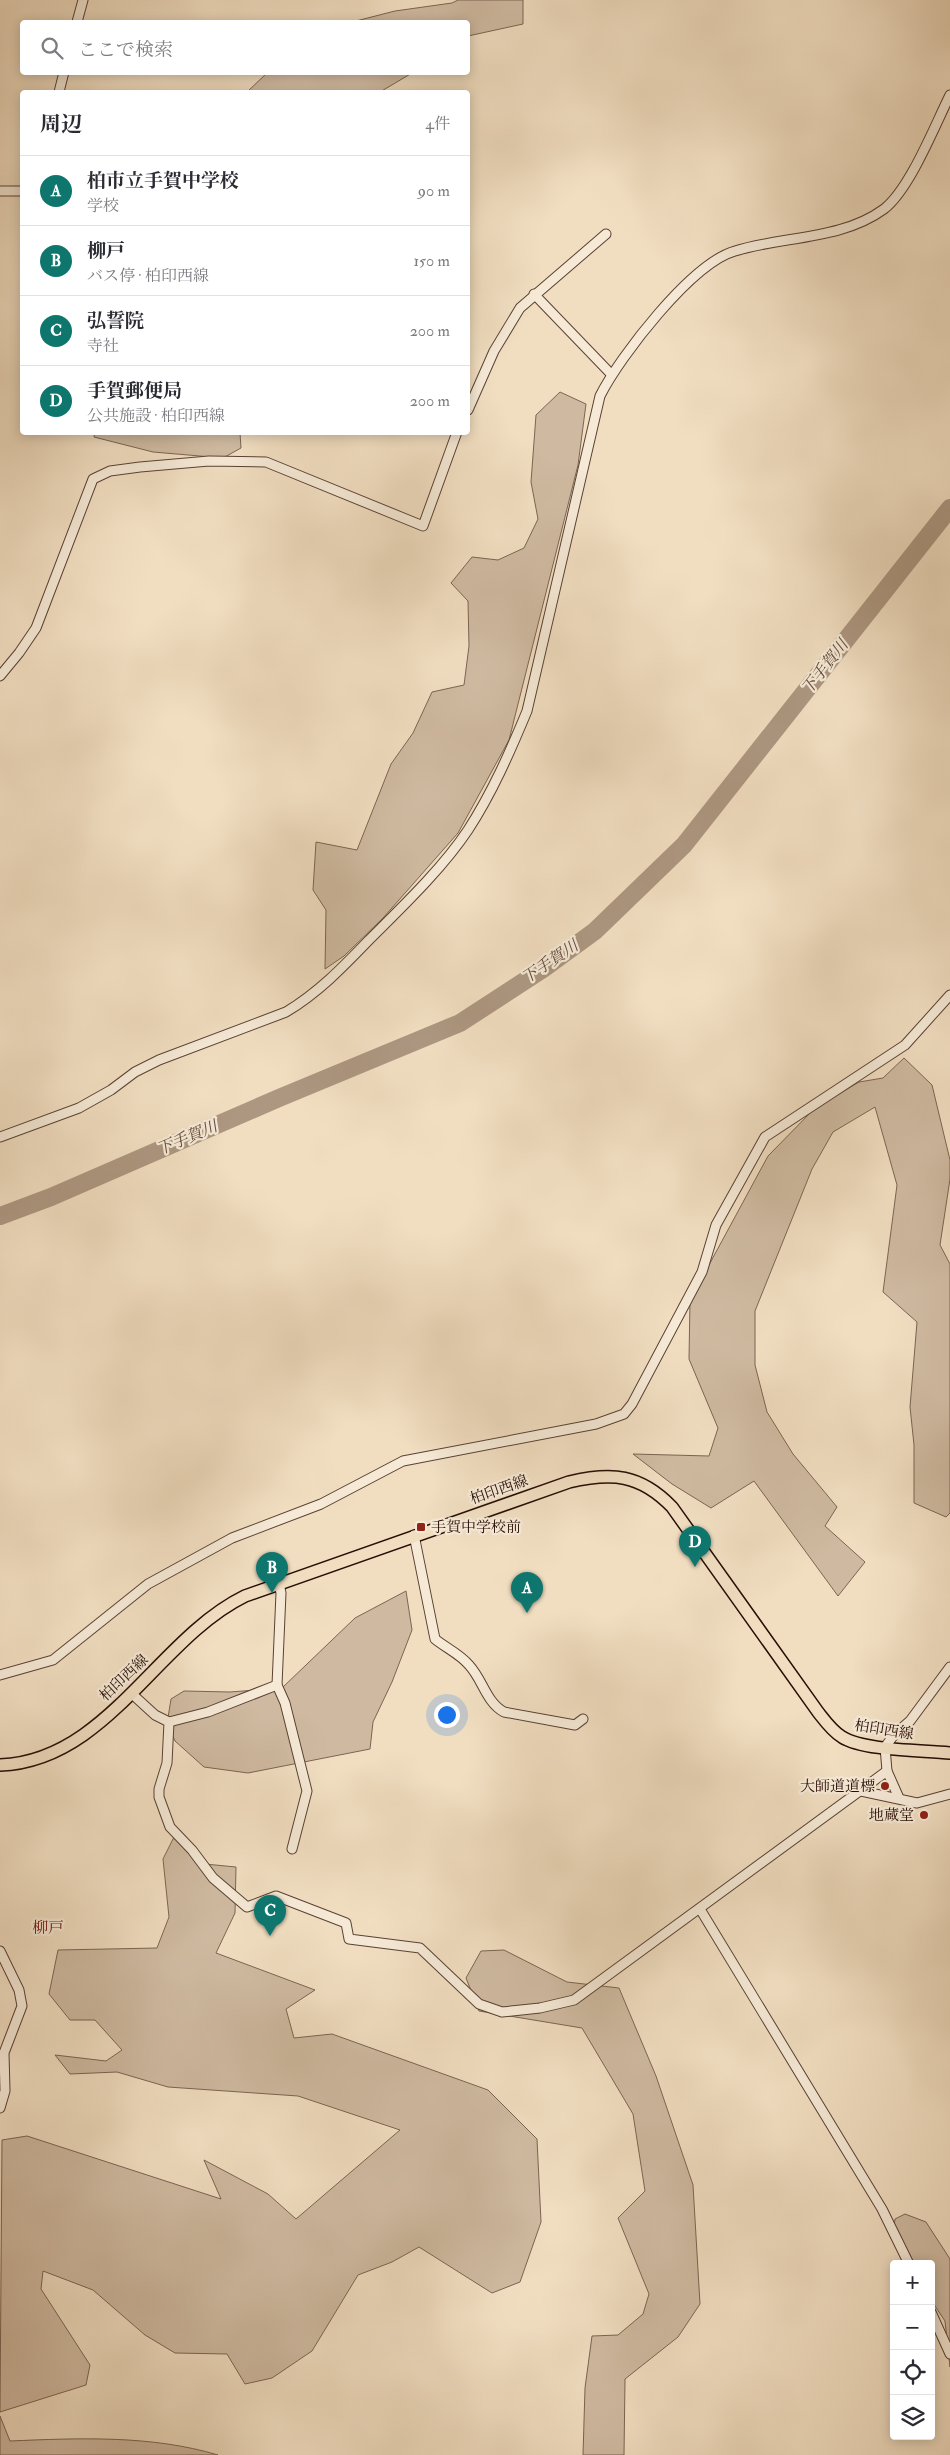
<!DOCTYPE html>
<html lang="ja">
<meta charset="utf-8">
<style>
:root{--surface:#fff;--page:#f7f7f7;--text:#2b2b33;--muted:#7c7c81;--line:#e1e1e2;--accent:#0f766e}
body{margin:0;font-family:"IM FELL Double Pica","Noto Serif JP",serif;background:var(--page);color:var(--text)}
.controls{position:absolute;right:15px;bottom:15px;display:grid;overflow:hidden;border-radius:5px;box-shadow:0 2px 12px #0003}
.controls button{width:45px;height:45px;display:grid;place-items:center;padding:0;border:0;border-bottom:1px solid var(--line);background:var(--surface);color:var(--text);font:25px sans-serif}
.you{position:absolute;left:446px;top:1714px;width:18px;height:18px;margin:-12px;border:4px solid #fff;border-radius:50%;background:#1a73e8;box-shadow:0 0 0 8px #1a73e833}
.badge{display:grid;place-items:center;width:32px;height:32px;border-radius:50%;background:var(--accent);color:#fff;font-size:16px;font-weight:700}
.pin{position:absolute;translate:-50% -41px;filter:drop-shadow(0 1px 2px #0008)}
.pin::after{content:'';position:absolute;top:26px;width:18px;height:15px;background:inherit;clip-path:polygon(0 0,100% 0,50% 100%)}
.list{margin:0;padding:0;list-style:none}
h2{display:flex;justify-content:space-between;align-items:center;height:65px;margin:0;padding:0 20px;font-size:21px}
h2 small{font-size:16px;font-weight:400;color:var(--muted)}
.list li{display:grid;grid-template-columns:32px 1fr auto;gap:15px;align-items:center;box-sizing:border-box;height:70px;padding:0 20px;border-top:1px solid var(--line)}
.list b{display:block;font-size:19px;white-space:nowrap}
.list p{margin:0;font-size:16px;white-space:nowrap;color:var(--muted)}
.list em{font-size:16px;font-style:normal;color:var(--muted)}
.icon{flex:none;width:28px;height:28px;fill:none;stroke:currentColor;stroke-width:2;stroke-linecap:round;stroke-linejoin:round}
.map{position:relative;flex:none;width:950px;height:2455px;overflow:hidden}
.search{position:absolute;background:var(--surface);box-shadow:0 2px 12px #0003;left:20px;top:20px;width:450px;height:55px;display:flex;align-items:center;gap:12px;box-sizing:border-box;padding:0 18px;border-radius:5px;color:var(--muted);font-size:19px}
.panel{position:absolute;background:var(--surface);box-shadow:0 2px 12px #0003;left:20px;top:90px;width:450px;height:345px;border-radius:5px}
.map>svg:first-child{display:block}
</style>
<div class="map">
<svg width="950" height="2455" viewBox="0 0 950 2455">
<rect width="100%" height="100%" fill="#f1dec1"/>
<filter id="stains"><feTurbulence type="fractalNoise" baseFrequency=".004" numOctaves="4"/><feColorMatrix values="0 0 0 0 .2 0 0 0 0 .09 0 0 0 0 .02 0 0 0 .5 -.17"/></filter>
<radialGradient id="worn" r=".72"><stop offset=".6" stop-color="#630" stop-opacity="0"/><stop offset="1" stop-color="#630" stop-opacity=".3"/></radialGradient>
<!-- green -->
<g fill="#cfbaa1" stroke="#7c6453">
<path d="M458,0H523V24L468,36V22H352L395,11L452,3Z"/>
<path d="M267,73V72L412,73L380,92H247Z"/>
<path d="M560,392L586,404L578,465L509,740L458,833L383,918L344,956L325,969L326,910L313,890L316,842L357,850L391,764L413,733L432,692L464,685L469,646L468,601L451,583L472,557L498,560L524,548L538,519L531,482L536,415Z"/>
<path d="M95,432L240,433L241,448L223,458L153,452L94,437Z"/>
<path d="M904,1058L932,1085L950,1160V1179L940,1245L950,1264V1513L946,1517L914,1503V1445L910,1407L917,1322L883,1292L897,1185L875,1107L833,1132L812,1169L755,1311V1365L767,1412L793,1454L837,1507L825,1526L865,1562L838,1596L754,1481L711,1508L672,1484L633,1454L709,1456L718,1428L689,1359L690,1300L768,1156L814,1109L859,1082L883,1078Z"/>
<path d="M406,1591L412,1630L392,1682L373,1722L370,1749L248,1773L204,1767L175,1741L167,1724L171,1699L184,1691L230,1692L282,1688L355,1618Z"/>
<path d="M174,1837L205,1864L236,1867L235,1913L216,1953L315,1990L286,2009L294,2038L332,2034L488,2090L537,2139L541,2222L520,2282L492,2293L419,2247L392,2262L358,2275L312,2351L272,2378L245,2384L227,2354L175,2353L145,2335L93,2290L43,2271L41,2289L90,2365L86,2385L0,2412L2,2140L27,2136L221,2199L204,2160L268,2194L296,2219L400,2130L298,2096L168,2087L117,2072L70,2074L55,2055L106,2061L122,2050L95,2020H70L49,1994L58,1950L157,1948L169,1917L163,1859Z"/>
<path d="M504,1950L567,1982L619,1988L656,2076L693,2185L700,2304L678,2337L625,2379L624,2455H583L585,2388L592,2336L618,2335L643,2314L649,2294L618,2218L645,2191L633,2114L582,2028L479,2011L466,1978L481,1951Z"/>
<path d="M905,2214L926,2222L950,2259V2367L945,2321L931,2300V2264H908L892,2239L895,2219Z"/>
<path d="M0,2416L10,2441C80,2438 151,2435 218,2455H0Z"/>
</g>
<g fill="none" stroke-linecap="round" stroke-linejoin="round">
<!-- river -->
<path stroke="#ad9781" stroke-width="18" d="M0,1216L51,1197L279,1098L460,1023L543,969L595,931L684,845L950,508"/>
<defs>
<g id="minor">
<path d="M77,22L83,0"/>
<path d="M59,92L64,72"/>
<path d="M0,191H22"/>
<path d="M534,294L611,374"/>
<path d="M468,410L494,351L520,308L606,234"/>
<path d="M0,676L19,653L36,628L93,479L110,471L140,467L209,461L266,462L423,526L457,432"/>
<path d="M0,1137L79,1108L111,1090L135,1072L159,1060L286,1012C318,993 343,967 369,940C402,907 442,869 468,830C492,793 510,752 527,711L600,396C620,356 692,263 735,251C783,236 842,240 884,209C910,189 935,125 950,95"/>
<path d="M414,1535L435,1639C446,1648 460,1654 469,1665C483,1680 486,1702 504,1712L575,1725L583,1719"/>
<path d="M279,1583L281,1593L277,1685L285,1703L307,1791L292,1849"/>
<path d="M0,1675L53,1660L148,1584L232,1538L321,1504L403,1461L596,1424L624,1414L632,1404L702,1272L716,1225L765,1137L905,1045L950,995"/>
<path d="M131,1693L155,1715L169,1722L167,1763L159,1789V1797L170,1827L192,1850L213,1878L247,1907L276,1896L346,1923L349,1939L420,1948L479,2004L502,2012L540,2008L574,2000L887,1771"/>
<path d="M169,1722L208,1712L277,1685"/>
<path d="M861,1791L917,1803L950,1794"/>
<path d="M899,1798L887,1771L885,1747L894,1735L910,1721L950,1667"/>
<path d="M700,1909L882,2209L909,2264"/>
<path d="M0,1951L19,1990L22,2006L4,2053L5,2091L0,2108"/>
<path d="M931,2312L950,2354"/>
</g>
<path id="major" d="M0,1765C107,1761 157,1639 245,1596L569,1482C612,1472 640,1474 672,1507L818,1712C825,1721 832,1731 842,1737C864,1751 922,1750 950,1753"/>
</defs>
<!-- minor casing -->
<use href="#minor" stroke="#5a4134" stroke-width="11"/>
<!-- major casing -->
<use href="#major" stroke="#280d05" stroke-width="14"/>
<!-- minor -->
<use href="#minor" stroke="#f6ead7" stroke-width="9"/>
<!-- major -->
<use href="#major" stroke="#f1dec1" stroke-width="11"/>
</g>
<!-- markers -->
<g fill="#8f2418" stroke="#f6ead7" stroke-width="2">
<rect x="416" y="1522" width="10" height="10" rx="2.5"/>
<circle cx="885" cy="1786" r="5"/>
<circle cx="924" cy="1815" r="5"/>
</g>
<g text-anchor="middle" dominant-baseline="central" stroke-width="4.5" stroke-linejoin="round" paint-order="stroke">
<!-- street labels -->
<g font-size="15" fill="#280d05" stroke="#f6ead7">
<text transform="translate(499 1490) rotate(-19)">柏印西線</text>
<text transform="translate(124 1678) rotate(-43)">柏印西線</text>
<text transform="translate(884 1730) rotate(9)">柏印西線</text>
</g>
<!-- poi labels -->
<g font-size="15" fill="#280d05" stroke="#f6ead7" text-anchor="end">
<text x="431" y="1527" text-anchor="start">手賀中学校前</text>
<text x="875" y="1786">大師道道標</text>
<text x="914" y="1815">地蔵堂</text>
</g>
<!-- water labels -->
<g font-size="16" font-style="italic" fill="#644b3d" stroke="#f6ead7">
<text transform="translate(825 667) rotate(-52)">下手賀川</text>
<text transform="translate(550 962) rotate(-34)">下手賀川</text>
<text transform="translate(187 1138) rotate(-23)">下手賀川</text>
</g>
<!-- neighbourhood labels -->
<g font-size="16" fill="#7a1f14" stroke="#f6ead7">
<text x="48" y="1928">柳戸</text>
</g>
</g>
<rect width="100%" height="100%" filter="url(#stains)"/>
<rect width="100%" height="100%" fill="url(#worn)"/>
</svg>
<div class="controls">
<button>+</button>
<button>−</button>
<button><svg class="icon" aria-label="locate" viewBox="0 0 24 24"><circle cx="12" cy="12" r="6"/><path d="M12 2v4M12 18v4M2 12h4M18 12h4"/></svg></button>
<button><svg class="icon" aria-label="layers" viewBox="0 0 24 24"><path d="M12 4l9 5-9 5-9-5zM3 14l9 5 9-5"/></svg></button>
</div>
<div class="you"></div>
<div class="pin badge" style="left:527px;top:1613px">A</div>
<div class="pin badge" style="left:272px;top:1593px">B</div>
<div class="pin badge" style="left:270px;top:1936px">C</div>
<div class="pin badge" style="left:695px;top:1567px">D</div>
<div class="search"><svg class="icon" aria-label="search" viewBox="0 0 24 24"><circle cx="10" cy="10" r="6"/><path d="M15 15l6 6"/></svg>ここで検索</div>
<section class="panel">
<h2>周辺<small>4件</small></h2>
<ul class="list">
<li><span class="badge">A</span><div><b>柏市立手賀中学校</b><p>学校</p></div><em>90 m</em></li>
<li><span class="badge">B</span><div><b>柳戸</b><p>バス停 · 柏印西線</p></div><em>150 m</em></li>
<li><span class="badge">C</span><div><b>弘誓院</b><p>寺社</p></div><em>200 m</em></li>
<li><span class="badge">D</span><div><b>手賀郵便局</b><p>公共施設 · 柏印西線</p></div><em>200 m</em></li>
</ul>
</section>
</div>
